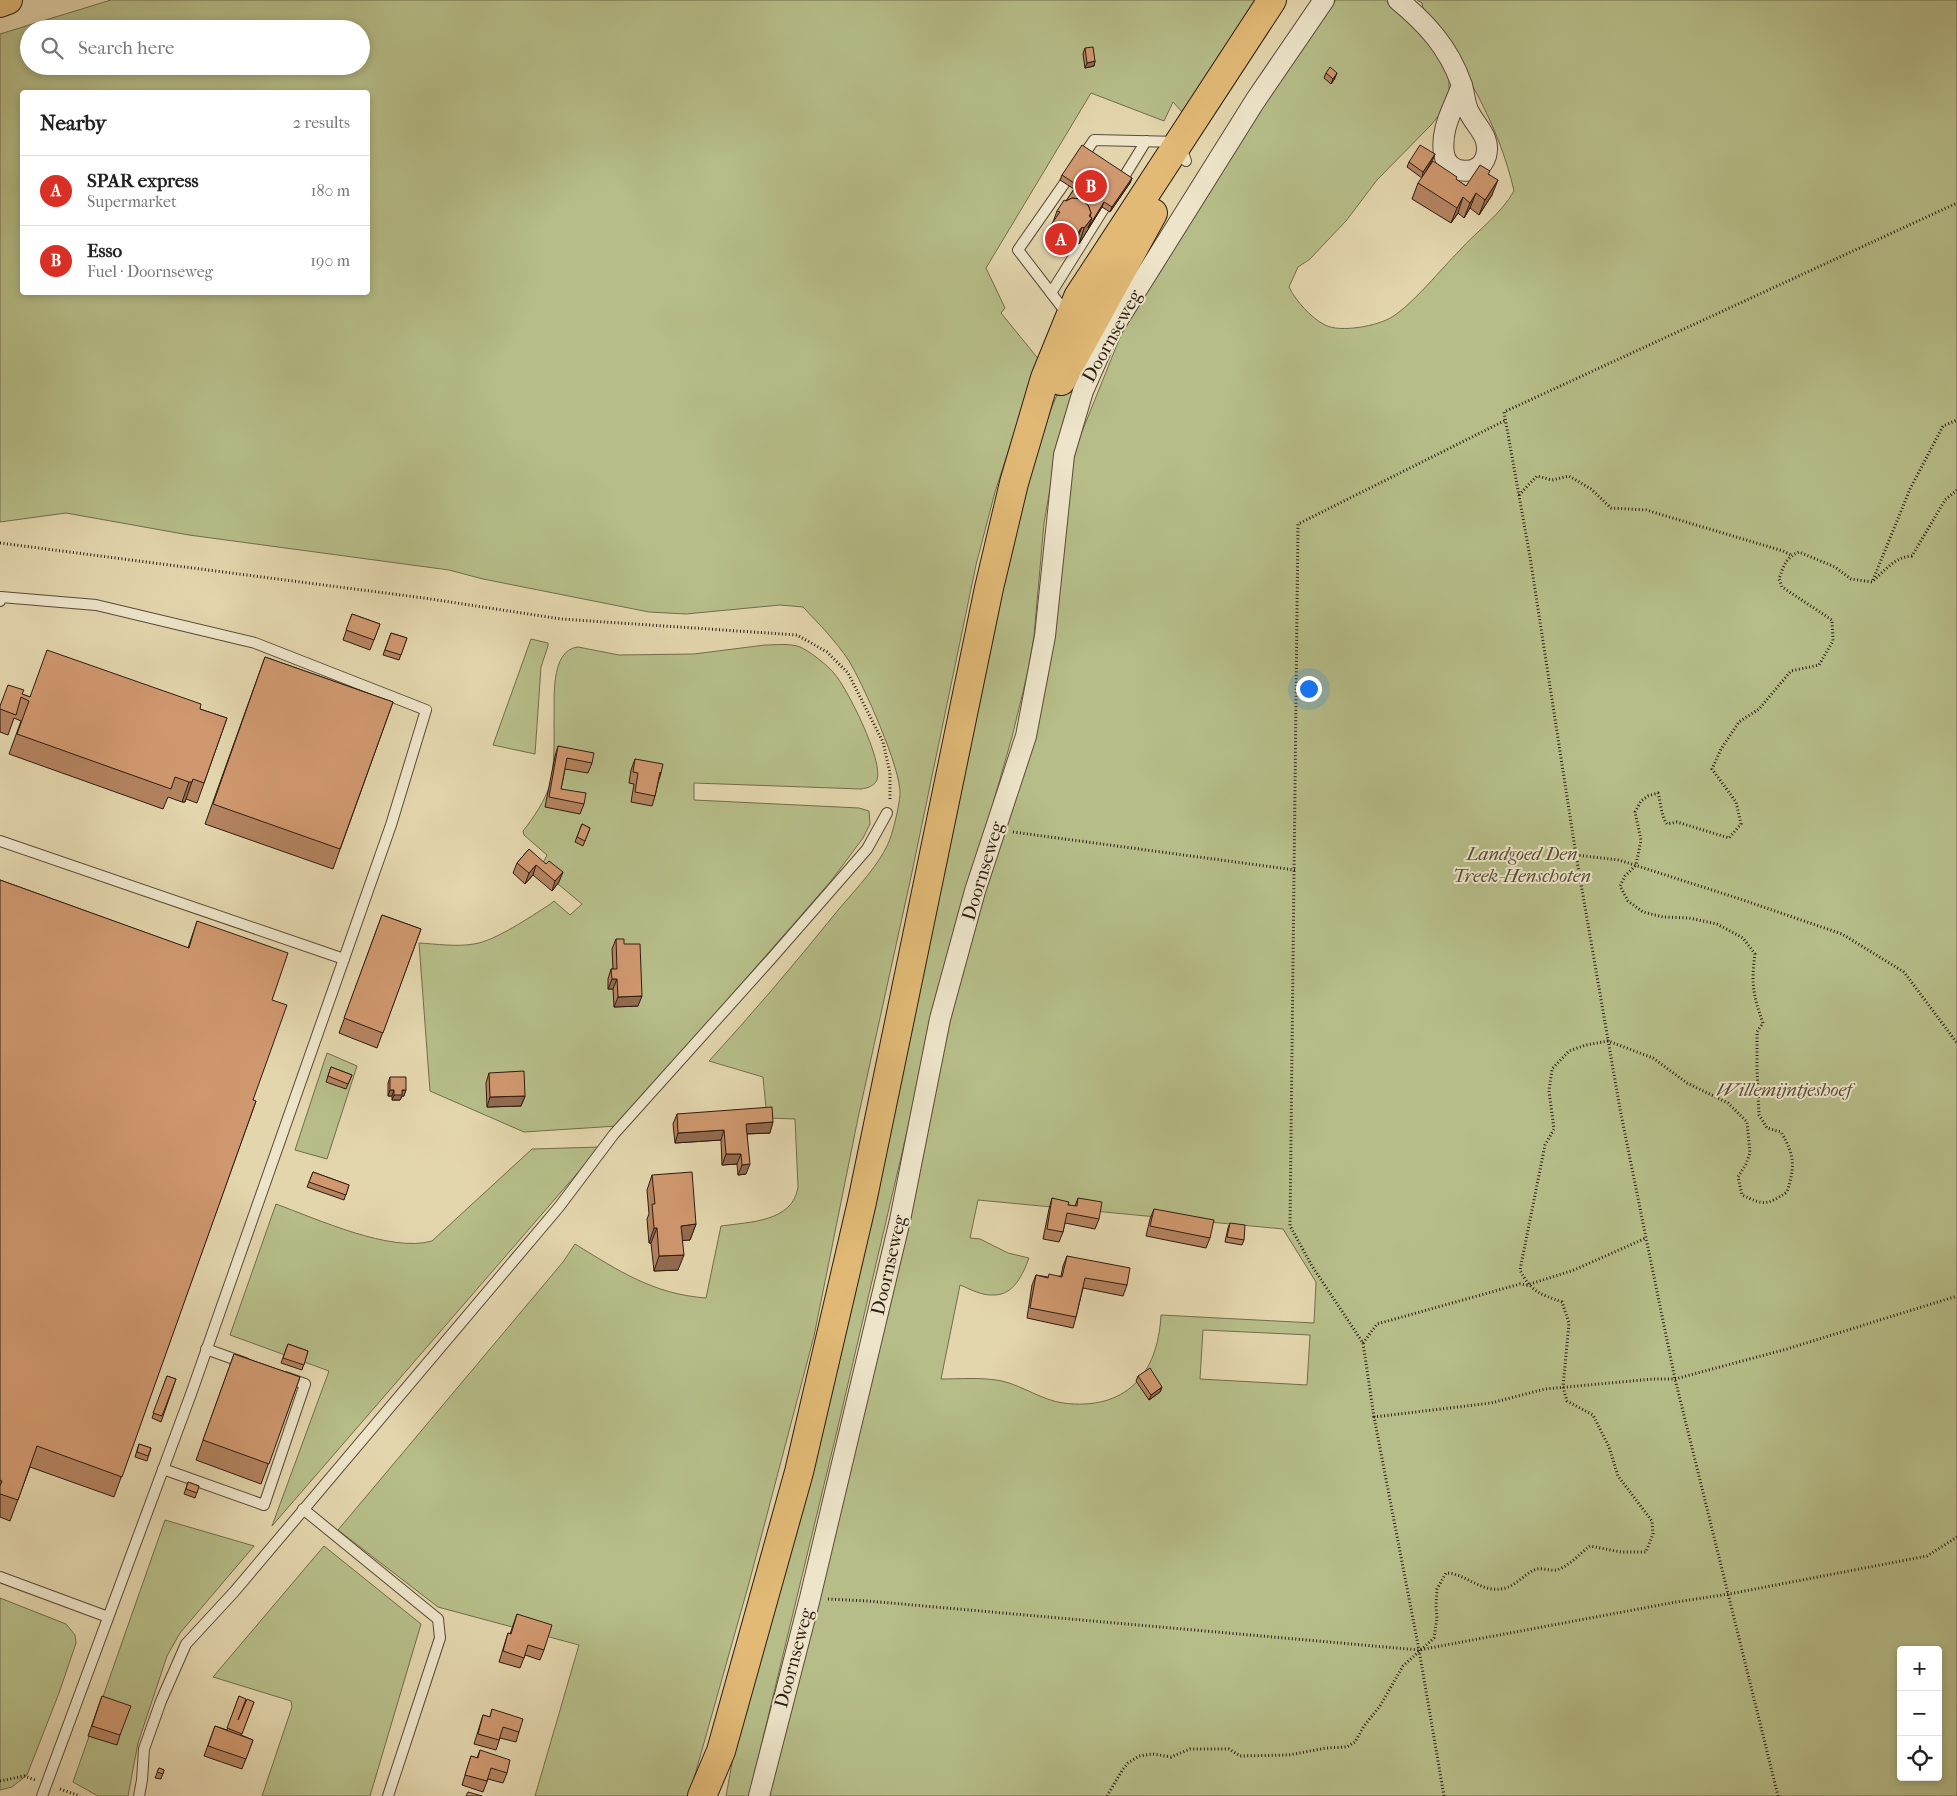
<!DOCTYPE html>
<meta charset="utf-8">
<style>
:root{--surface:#fff;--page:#f6f6f6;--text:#222;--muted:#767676;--line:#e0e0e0;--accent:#d93025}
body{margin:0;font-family:"IM FELL French Canon",serif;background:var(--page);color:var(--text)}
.controls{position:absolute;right:15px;bottom:15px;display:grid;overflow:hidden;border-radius:5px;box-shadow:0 2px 8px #0003}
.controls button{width:45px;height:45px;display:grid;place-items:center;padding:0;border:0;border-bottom:1px solid var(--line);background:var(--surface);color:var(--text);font:25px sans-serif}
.you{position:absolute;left:1308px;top:688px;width:18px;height:18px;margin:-12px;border:4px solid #fff;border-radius:50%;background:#1a73e8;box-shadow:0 0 0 8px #1a73e833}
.badge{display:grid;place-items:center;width:32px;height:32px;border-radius:50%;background:var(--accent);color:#fff;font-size:16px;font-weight:700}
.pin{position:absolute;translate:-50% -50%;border:2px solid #fff;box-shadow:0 1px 5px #0006}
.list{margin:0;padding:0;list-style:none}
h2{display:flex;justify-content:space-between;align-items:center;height:65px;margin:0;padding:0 20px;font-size:21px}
h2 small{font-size:16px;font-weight:400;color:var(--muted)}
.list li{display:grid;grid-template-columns:32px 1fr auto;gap:15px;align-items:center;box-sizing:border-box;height:70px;padding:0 20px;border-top:1px solid var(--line)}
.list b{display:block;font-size:19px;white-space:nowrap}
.list p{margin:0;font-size:16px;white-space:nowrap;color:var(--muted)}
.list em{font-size:16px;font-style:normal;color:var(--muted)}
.icon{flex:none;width:28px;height:28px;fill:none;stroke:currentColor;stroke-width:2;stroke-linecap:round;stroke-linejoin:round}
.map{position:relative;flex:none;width:1957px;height:1796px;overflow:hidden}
.search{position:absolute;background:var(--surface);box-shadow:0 2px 8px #0003;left:20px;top:20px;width:350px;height:55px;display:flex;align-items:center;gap:12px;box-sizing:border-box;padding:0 18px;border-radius:28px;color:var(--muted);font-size:19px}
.panel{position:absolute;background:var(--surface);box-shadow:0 2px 8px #0003;left:20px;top:90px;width:350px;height:205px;border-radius:5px}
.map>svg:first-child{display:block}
</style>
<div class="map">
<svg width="1957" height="1796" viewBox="0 0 1957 1796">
<rect width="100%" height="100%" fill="#e3d5ac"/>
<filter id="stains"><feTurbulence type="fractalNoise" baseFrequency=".004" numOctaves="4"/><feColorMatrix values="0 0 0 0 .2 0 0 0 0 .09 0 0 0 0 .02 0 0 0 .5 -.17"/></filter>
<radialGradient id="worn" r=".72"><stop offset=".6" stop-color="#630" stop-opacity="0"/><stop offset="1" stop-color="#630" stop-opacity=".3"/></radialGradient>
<!-- green -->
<g fill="#b6bd88" stroke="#726c4c" fill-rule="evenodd">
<path d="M111,0H1260L1184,114L1173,102L1164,121L1091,93L986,268L1005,308L1001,313L1040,361L1022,409L995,492L976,565L911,877L858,1118L814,1336L749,1583L689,1796H535L579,1645L438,1607L338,1530L563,1262L575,1244C619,1271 653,1294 706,1298L721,1226C749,1222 793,1222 798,1187L795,1119L767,1118L763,1077L709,1061C754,1012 797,961 839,909C856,889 881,863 890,839C894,828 899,806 900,795C902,770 863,684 849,661C836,641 819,624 803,607L780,605L686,614L649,612L483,579L449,570L189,535L66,513L0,522V34ZM29,29H361V66H29ZM22,92H368V292H22Z"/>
<path d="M1336,0H1385L1408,19L1432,44L1449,74V90L1444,109L1431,125L1377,180L1346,221L1325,243L1310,259L1298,267L1289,287C1296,301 1311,318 1325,325C1340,333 1378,326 1392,317C1413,304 1442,268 1460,250C1478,230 1501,214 1514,191C1499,124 1462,63 1423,8L1422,3L1417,0H1957V1796H767L960,965L1013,808L1031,742L1058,535L1075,449L1127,320L1245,126ZM978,1200L1283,1229L1316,1282L1314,1323L1161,1315C1158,1375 1125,1411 1063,1403C1042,1400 1023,1386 1002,1381C982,1377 960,1379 941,1379L960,1285C970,1289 982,1296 994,1295C1014,1295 1023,1274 1029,1258L1008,1253L980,1239L970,1238ZM1203,1330L1310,1335L1307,1385L1200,1379ZM1901,1650H1938V1777H1901Z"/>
<path d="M1107,292L1054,466L1044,523L1034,636L1028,671L1012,737L972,877L927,1046L836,1435L749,1796H726L736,1741L1009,543L1048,416L1094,308Z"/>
<path d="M531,639L548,643V646L541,667L535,754L493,745Z"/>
<path d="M765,645C776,645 790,643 800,647C808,650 827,665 833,672C847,687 884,762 877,780C874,786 868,788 861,789L694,783V800L859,808L869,811L870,824L863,838L831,881L617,1126L524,1132L430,1091L419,943C437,944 456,947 474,944C495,941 530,917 549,905L554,901L570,915L582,904L540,869L547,855L524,835L523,831C534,817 545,801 550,784C555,764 554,742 554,722C555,702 549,650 578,647L619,655L694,654Z"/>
<path d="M327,1053L357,1066L327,1159L295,1150Z"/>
<path d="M600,1147L272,1526L329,1371L230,1335L276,1204C317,1219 391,1253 432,1241L532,1149Z"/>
<path d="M165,1520L254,1546L180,1633L167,1656L138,1743L128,1796H98L73,1782Z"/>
<path d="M324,1546L421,1624L370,1796H262L292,1707L291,1701L213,1677Z"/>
<path d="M0,1598L66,1624L75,1635L76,1643L59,1693L27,1775L12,1787L0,1790Z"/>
</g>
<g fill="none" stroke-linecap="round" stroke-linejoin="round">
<defs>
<g id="lane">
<path d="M1081,159L1094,140L1179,142L1186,161"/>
<path d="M1119,185L1146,141"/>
<path d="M1051,293L1111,197"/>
<path d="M1068,315L1018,250L1073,171"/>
<path d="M0,601L1,597L96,605L255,643L426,710L391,825L191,1394L42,1796"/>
<path d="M0,841L344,959"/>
<path d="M206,1349L245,1363"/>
<path d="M163,1469L264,1505L305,1384L285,1377"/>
<path d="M303,1509L438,1619L440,1638L388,1796"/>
<path d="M0,1577L108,1617"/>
<path d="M139,1796L142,1780L144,1749L161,1701L186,1644L234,1592L559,1207L614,1134L771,959L867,849L887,813"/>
</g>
<g id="street">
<path d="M1398,0C1426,23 1449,48 1461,83C1465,93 1464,103 1469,112C1477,128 1491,137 1486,156C1480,177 1448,175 1444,154C1440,128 1454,108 1462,85"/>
<path d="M759,1796L810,1598L900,1220L940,1019L975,891L1026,736L1045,636L1064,455L1083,391L1106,339L1255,101L1324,0"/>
</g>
<g id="primary">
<path d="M1061,381L1153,213"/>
<path d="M702,1796L721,1751L799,1472L862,1202L989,588L1014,483L1045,378L1078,297L1272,0"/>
</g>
<path id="highway" d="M0,3L8,0"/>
</defs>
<!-- lane casing -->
<use href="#lane" stroke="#5b4a38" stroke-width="12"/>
<!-- street casing -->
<use href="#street" stroke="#5b4a38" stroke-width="22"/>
<!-- primary casing -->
<use href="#primary" stroke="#2e1b11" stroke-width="30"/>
<!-- highway casing -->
<use href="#highway" stroke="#2e1b11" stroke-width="30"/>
<!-- path -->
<g stroke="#2e1b11" stroke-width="3" stroke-dasharray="1 2.5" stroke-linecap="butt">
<path d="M1519,495L1537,476L1552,480L1569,476L1591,489L1611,508L1646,510L1783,551L1791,555"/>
<path d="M0,543L424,598L561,619L797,635L827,652L848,673L883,742L890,773V800"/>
<path d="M1873,580L1910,489L1943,426L1957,420"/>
<path d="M1013,832L1295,870"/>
<path d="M1576,855L1619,860L1740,899L1842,934L1904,972L1957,1043"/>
<path d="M1363,1343L1377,1324L1520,1284L1527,1285L1574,1270L1646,1238"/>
<path d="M1374,1417L1363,1343L1312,1266L1290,1226L1298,524L1506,420"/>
<path d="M828,1599L868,1601L1419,1650L1676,1602L1729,1594L1927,1556L1957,1537"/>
<path d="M0,1781L24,1776L35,1780"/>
<path d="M60,1789L80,1796"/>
<path d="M1107,1796L1123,1769L1128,1763L1139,1756L1153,1754L1171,1757L1190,1749H1229L1240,1756L1289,1755L1326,1748L1347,1747L1355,1742L1364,1726L1380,1706L1403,1666L1434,1638L1437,1618L1436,1606L1437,1589L1446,1573C1462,1573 1476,1587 1492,1589C1514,1592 1523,1573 1537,1569C1543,1568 1550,1571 1556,1570C1569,1567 1580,1553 1590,1546L1621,1552H1646L1653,1534L1652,1521L1618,1476L1609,1447L1593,1415L1567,1401L1563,1387L1569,1323L1562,1302C1540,1294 1531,1292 1520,1270L1545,1145L1554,1129L1549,1091L1552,1069L1569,1051L1586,1045L1608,1041L1653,1058L1687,1083L1728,1103L1747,1122L1750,1153L1746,1164L1738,1177L1742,1195C1764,1205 1766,1206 1787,1192C1795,1166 1795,1156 1781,1132L1767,1128L1759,1115L1757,1069V1032L1763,1023C1753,995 1751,983 1755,954L1743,938L1717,924L1689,918L1663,917L1643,912L1628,901L1620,886L1625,876L1636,865L1641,840L1635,812L1641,801L1648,796L1658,793C1661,803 1661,816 1667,824L1677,822L1729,838L1741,824L1736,802L1712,769L1721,749L1739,722L1759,709L1791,671L1819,665L1833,641L1832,620L1782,587L1779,579C1783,567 1786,557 1799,552L1835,567L1851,579L1872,582C1883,572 1896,556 1912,556L1945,500L1957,490"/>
<path d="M1444,1796L1419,1650L1374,1417L1491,1403L1545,1389L1653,1379H1675L1787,1349L1957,1296"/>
<path d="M1778,1796L1675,1379L1646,1238L1620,1109L1576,855L1530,557L1504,412L1957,203"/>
</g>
<!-- lane -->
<use href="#lane" stroke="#ede4c9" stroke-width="10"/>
<!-- street -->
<use href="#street" stroke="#ede4c9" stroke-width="20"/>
<!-- primary -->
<use href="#primary" stroke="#e2ba76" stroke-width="28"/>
<!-- highway -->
<use href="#highway" stroke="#e2ba76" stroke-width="28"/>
</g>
<!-- wall -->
<g fill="#b3835f" stroke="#2e1b11">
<path d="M1085,48L1095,61L1094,66L1085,68L1083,54Z"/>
<path d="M1326,73L1335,78L1331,84L1324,78Z"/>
<path d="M1435,154L1433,159L1422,178L1407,167L1409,162Z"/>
<path d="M1489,174L1492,195L1479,215L1470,208L1464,218L1458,213L1451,223L1412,199L1418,183L1456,180L1466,186Z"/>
<path d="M1062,175L1132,178L1130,183L1110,212L1102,207L1079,244L1076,242L1067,256L1045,242L1050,226L1053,222L1057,211L1066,201L1074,189L1060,180Z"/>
<path d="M352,614L380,624L370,650L343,640Z"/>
<path d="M391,633L407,638L399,660L383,655Z"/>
<path d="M265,657L393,702L333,869L205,824Z"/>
<path d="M22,694L30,697L200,709L227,718L197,803L186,799L185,802H182L168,797L163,809L9,754L21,721L14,718L8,735L0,732V706Z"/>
<path d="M558,746L592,763L588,773L565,769L561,789L584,804L580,814L545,807L555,756Z"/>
<path d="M635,759L661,773L658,783L655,796L652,806L631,802L634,784L629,783L631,770Z"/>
<path d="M582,824L590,828L583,846L575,842Z"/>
<path d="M529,849L559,882L552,891L533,875L525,884L513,873L517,863Z"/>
<path d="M0,880L188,948L197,921L272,1000L253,1100L256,1101L114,1497L30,1467L10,1521L0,1517Z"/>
<path d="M382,915L421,929L377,1048L339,1033Z"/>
<path d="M616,939L624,944L638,1006L614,1007L613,989H608V979L611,969H613L612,949Z"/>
<path d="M331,1067L352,1075L346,1089L326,1082Z"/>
<path d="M489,1073L525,1096L521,1106L487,1107L486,1083Z"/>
<path d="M390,1077L404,1096H402L400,1100H392V1096H388V1083Z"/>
<path d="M677,1114L770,1133L747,1134L746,1174L738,1175L737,1164L722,1165L721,1140L675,1143L673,1124Z"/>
<path d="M313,1172L349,1185L344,1200L307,1187Z"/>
<path d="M652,1175L696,1224L690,1240H682L678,1270L654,1271L651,1243H649L647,1219L649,1214L647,1190Z"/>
<path d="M1052,1198L1068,1205L1075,1206L1078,1198L1099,1219L1095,1229L1065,1223L1063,1232L1059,1242L1043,1239L1049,1209Z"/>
<path d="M1154,1209L1210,1238L1206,1248L1146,1236L1150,1219Z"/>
<path d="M1230,1223L1244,1240L1242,1245L1225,1242L1228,1228Z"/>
<path d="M1067,1256L1127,1285L1123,1296L1083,1288L1076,1317L1073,1328L1027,1318L1032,1285L1036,1275L1048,1277L1061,1276L1063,1266Z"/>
<path d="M288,1344L308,1351L302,1370L281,1363Z"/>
<path d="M234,1354L300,1377L261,1484L196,1460Z"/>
<path d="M167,1376L176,1379L161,1422L152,1418Z"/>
<path d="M1138,1376L1162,1387L1160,1392L1149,1400L1136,1381Z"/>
<path d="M139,1444L151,1448L147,1461L135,1457Z"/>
<path d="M188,1482L199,1486L195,1498L184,1494Z"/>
<path d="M517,1614L544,1650L540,1660L525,1655L520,1668L499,1662L508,1633L510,1634Z"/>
<path d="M102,1696L120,1735L117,1745L88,1736Z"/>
<path d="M239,1696L238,1720L254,1702L241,1735L253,1740L242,1769L204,1756L215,1726L227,1730Z"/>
<path d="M492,1709L519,1732L516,1742L500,1738L496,1750L474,1744L483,1715L490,1717Z"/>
<path d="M480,1750L507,1773L503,1783L488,1779L483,1792L462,1785L471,1756L477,1758Z"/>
<path d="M159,1768L164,1770L161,1779L155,1778Z"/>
</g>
<!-- shaded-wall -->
<g fill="#926a4e" stroke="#2e1b11">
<path d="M1095,61L1094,66L1085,68L1087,63Z"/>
<path d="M1337,73L1335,78L1331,84L1333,79Z"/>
<path d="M1435,154L1433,159L1422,178L1423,172Z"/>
<path d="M1132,178L1130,183L1110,212L1112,207Z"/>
<path d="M1498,180L1492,195L1479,215L1485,200Z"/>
<path d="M1476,193L1470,208L1464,218L1470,203Z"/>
<path d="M1463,197L1458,213L1451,223L1457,208Z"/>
<path d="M1104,202L1102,207L1079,244L1084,228Z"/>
<path d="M1082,227L1076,242L1067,256L1072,241Z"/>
<path d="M193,779L185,802H182L189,782Z"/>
<path d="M536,865L533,875L525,884L529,873Z"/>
<path d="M563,872L559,882L552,891L555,881Z"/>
<path d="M612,979H617L613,989H608Z"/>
<path d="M642,996L638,1006L614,1007L618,997Z"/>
<path d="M390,1090H394L392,1096H388Z"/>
<path d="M402,1090H406L404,1096H402L400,1100H392L394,1095Z"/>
<path d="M525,1096L521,1106L487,1107L490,1097Z"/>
<path d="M773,1122L770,1133L742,1134L746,1124Z"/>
<path d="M724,1130L721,1140L675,1143L678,1133Z"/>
<path d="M726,1154H741L737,1164L722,1165Z"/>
<path d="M750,1164L746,1174L738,1175L742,1165Z"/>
<path d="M696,1224L690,1240L676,1241L681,1226Z"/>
<path d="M654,1228H657L651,1243H649Z"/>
<path d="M684,1255L678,1270L654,1271L659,1256Z"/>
<path d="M1162,1387L1160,1392L1149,1400L1151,1395Z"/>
</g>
<!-- building -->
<g fill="#d0986f" stroke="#2e1b11">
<path d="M1093,47L1095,61L1087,63L1085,48Z"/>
<path d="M1330,67L1337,73L1333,79L1326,73Z"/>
<path d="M1082,145L1132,178L1112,207L1104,202L1088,228L1092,218L1090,217L1091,213L1088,205L1080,199L1072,198L1066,201L1077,185L1062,175Z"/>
<path d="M1420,145L1435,154L1423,172L1409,162Z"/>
<path d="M1433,161L1457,177L1456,179L1466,186L1480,165L1490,171L1488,174L1498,180L1485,200L1476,193L1470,203L1463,197L1457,208L1418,183Z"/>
<path d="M1072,198L1080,199L1088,205L1091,213L1089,216L1092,218L1084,228L1082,227L1072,241L1050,226L1060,212L1057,211L1064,200L1066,201Z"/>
<path d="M352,614L380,624L374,640L346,630Z"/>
<path d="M391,633L407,638L401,655L385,650Z"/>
<path d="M47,650L201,704L200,709L227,718L204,783L193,779L192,782H189L175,777L171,789L17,734L29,701L21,697L16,715L0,709V706L8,685L24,690L22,694L30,697Z"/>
<path d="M265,657L393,702L340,849L213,804Z"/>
<path d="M558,746L594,753L592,763L567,758L561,789L586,793L584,804L549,797Z"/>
<path d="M635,759L663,764L661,773L660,772L655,796L635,792L638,773L633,772Z"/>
<path d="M582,824L590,828L585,841L577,837Z"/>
<path d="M529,849L546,864L549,861L563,872L555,881L536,865L529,873L517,863Z"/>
<path d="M0,880L189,948L197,921L288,953L272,1000L287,1005L253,1100L256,1101L122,1477L37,1446L18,1500L0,1494V1486L2,1481L0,1480Z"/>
<path d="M382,915L421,929L383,1033L344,1018Z"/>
<path d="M616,939H624V944H640L642,996L618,997L617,979H612L611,969H617Z"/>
<path d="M331,1067L352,1075L348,1084L328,1076Z"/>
<path d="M524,1071L525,1096L490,1097L489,1073Z"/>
<path d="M390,1077H406V1090H402V1095H394V1090H390Z"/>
<path d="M772,1107L773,1122L746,1124L750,1164L742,1165L741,1154H726L724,1130L678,1133L677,1114Z"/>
<path d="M313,1172L349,1185L346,1195L309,1182Z"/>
<path d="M692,1172L696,1224L681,1226L684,1255L659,1256L657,1228H654L652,1204H655L652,1175Z"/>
<path d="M1052,1198L1069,1202L1068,1205L1077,1206L1078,1198L1102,1202L1099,1219L1067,1213L1063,1232L1047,1229Z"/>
<path d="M1154,1209L1214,1220L1210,1238L1150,1226Z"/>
<path d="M1230,1223L1245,1225L1244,1240L1227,1237Z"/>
<path d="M1067,1256L1130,1268L1127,1285L1085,1278L1076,1317L1030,1308L1036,1275L1048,1278L1049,1274L1062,1277Z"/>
<path d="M288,1344L308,1351L304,1365L283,1358Z"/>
<path d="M234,1354L300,1377L269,1464L203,1440Z"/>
<path d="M1150,1368L1162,1387L1151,1395L1138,1376Z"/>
<path d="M167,1376L176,1379L162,1416L153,1413Z"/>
<path d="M139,1444L151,1448L148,1456L137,1452Z"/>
<path d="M188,1482L199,1486L197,1493L186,1489Z"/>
<path d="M517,1614L552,1625L544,1650L528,1645L524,1658L503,1651L508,1633L511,1634Z"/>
<path d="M102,1696L131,1706L120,1735L92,1726Z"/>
<path d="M239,1696L246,1699L238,1720L247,1699L254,1702L242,1734L227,1728Z"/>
<path d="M492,1709L523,1719L519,1732L503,1727L499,1740L478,1734L483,1715L490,1717Z"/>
<path d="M215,1726L253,1740L246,1759L208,1746Z"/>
<path d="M480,1750L510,1760L507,1773L491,1768L487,1781L465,1775L471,1756L478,1758Z"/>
<path d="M159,1768L164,1770L163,1774L157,1772Z"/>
<path d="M468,1792L482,1796H466Z"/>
</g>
<g text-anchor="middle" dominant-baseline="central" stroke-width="4" stroke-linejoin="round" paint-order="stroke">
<!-- street labels -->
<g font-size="19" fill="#2e1b11" stroke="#ede4c9">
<text transform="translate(1112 336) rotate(-61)">Doornseweg</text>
<text transform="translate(983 871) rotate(-73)">Doornseweg</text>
<text transform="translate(889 1265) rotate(-77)">Doornseweg</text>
<text transform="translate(794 1658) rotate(-75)">Doornseweg</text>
</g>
<!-- park labels -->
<g font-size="19" font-style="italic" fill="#574c35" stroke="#ede4c9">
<text x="1522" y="854">Landgoed Den<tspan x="1522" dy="22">Treek-Henschoten</tspan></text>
<text x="1784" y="1090">Willemijntjeshoef</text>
</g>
</g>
<rect width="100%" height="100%" filter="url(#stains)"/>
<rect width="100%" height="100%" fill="url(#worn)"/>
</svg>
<div class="controls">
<button>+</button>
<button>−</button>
<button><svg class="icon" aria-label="locate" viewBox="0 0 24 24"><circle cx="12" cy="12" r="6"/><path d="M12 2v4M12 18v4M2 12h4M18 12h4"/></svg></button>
</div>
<div class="you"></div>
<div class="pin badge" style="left:1061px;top:239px">A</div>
<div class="pin badge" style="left:1091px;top:186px">B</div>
<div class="search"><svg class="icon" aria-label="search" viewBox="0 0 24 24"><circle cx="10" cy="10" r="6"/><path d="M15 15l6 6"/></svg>Search here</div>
<section class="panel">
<h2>Nearby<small>2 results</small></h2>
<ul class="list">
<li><span class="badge">A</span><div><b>SPAR express</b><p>Supermarket</p></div><em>180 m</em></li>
<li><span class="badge">B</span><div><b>Esso</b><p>Fuel · Doornseweg</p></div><em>190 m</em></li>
</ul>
</section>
</div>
